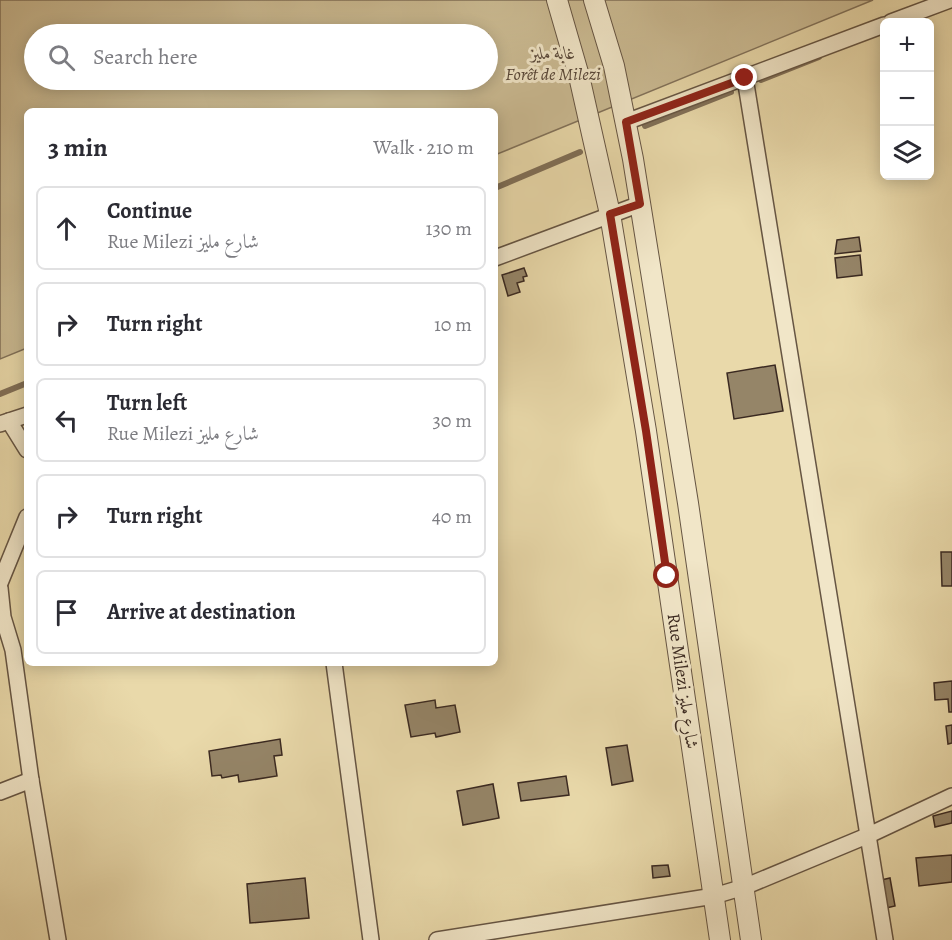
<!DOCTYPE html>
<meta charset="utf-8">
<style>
:root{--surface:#fff;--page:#f7f7f7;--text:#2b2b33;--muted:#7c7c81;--line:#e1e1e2}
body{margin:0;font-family:Alegreya,Amiri,serif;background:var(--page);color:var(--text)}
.controls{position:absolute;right:18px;top:18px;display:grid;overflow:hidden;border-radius:9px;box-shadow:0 3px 15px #0003}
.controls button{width:54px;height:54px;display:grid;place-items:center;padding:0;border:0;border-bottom:2px solid var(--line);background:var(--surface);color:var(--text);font:30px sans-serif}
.stop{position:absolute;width:18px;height:18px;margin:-14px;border:4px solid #8f2418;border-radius:50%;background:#fff}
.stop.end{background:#8f2418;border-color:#fff;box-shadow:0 2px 6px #0008}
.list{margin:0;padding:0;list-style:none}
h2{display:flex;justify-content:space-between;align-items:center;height:78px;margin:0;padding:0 24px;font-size:26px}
h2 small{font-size:20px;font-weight:400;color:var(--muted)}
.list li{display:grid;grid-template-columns:39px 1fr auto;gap:18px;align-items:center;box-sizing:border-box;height:84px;margin:0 12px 12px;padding:0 12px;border:2px solid var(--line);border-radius:9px}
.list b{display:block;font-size:22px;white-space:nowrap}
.list p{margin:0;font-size:20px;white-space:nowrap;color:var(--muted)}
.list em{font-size:20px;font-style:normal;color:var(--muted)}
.icon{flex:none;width:33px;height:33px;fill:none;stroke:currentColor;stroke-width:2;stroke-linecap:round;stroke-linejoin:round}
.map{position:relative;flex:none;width:952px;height:940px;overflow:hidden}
.search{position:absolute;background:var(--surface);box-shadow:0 3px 15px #0003;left:24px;top:24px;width:474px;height:66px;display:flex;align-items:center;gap:15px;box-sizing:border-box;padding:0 21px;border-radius:33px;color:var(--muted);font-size:22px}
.panel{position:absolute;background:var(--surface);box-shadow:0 3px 15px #0003;left:24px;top:108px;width:474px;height:558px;border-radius:9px}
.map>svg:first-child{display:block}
</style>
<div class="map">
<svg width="952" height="940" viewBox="0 0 952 940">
<rect width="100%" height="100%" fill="#e9d9aa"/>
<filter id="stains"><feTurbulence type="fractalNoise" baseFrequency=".00333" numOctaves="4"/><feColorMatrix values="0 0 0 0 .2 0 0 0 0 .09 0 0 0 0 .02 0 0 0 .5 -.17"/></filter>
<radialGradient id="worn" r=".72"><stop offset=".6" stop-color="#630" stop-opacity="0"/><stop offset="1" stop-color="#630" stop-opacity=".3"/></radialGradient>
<!-- green -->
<path fill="#cbbb93" stroke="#82725a" stroke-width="1.5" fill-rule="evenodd" d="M0,0H873L495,155V111H27V348L0,359ZM34,34H488V80H34Z"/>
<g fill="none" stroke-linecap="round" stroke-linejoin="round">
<!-- stream -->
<g stroke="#806f57" stroke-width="6">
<path d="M761,80L819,57"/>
<path d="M645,126L731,92"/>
<path d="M495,188L580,152"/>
<path d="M0,394L27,383"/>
</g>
</g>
<!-- building -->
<g fill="#958568" stroke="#3a2921" stroke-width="1.5">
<path d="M859,237L861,251L835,254L837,240Z"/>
<path d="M860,255L862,275L837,278L835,258Z"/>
<path d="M524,268L527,276L523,277L524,281L517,283L520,292L508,296L502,275Z"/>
<path d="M775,365L783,411L734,419L727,373Z"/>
<path d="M941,552H952V586H942Z"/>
<path d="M952,681V712H949L948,699L935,700L934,683Z"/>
<path d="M435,700L436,708L455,705L460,732L436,737L435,733L411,737L405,705Z"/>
<path d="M952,725V743L948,744L946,726Z"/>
<path d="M280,739L282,755L274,756L277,776L239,782L238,775L222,778L221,775L212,776L209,751Z"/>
<path d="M627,745L633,781L612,785L606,748Z"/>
<path d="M566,776L569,795L521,801L518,783Z"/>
<path d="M493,784L499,818L463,825L457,791Z"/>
<path d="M952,811V823L935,827L933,816Z"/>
<path d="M952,855V882L919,886L916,858Z"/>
<path d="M668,865L670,876L653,878L652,866Z"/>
<path d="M305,878L309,918L250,923L247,884Z"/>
<path d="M890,878L895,906L886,908L881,880Z"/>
</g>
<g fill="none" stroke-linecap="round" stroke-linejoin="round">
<defs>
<g id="minor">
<path d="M891,22L950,0"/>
<path d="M745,78L885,940"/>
<path d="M626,122L884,25"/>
<path d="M495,258L640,204"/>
<path d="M9,421L27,450"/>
<path d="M0,424L27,415"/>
<path d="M0,583L27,517"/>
<path d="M0,588L3,617L13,650L31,780L58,940"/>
<path d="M334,663L371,940"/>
<path d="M0,792L31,780"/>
<path d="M437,940L714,896L744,887L869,835L952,796"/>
</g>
<g id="tertiary">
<path d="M557,0L579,76L610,214L646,431L720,940"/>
<path d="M594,0L614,66L633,159L688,503L751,940"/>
</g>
</defs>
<!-- minor casing -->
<use href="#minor" stroke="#665543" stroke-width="18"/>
<!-- tertiary casing -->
<use href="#tertiary" stroke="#665543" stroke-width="22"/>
<!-- minor -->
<use href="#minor" stroke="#f1e6c8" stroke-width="15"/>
<!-- tertiary -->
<use href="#tertiary" stroke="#f1e6c8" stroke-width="20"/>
</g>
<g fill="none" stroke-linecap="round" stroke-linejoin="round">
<!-- route -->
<path stroke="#8f2418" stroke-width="8" d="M667,576L646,431L610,214L640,204L626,122L745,78"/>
</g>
<g text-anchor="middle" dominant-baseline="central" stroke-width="6" stroke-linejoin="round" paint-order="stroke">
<!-- park labels -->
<g font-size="18" font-style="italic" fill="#574638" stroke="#f1e6c8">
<text x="553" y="53">غابة مليز<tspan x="553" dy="21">Forêt de Milezi</tspan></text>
</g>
<!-- street labels -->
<g font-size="18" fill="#3a2921" stroke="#f1e6c8">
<text transform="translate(683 681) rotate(82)">Rue Milezi شارع مليز</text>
</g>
</g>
<rect width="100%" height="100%" filter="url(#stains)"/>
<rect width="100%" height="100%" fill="url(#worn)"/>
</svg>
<div class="controls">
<button>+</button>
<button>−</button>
<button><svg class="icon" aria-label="layers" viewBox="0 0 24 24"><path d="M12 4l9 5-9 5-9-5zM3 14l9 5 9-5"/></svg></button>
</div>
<div class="stop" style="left:667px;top:576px"></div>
<div class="stop end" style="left:745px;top:78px"></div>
<div class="search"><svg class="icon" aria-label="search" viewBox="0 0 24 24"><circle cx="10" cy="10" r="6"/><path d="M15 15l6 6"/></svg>Search here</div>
<section class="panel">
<h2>3 min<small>Walk · 210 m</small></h2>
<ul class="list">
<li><svg class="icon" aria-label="ahead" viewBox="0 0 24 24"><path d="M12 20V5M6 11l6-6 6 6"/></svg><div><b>Continue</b><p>Rue Milezi شارع مليز</p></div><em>130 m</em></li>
<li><svg class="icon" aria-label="right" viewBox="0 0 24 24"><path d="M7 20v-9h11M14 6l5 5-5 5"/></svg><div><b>Turn right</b></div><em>10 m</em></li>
<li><svg class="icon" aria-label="left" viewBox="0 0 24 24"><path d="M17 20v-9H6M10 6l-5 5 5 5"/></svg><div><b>Turn left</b><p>Rue Milezi شارع مليز</p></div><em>30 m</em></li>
<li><svg class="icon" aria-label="right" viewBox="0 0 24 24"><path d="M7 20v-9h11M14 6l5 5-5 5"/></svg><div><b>Turn right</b></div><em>40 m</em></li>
<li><svg class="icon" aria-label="arrive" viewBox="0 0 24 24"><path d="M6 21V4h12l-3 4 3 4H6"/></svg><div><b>Arrive at destination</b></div></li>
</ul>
</section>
</div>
